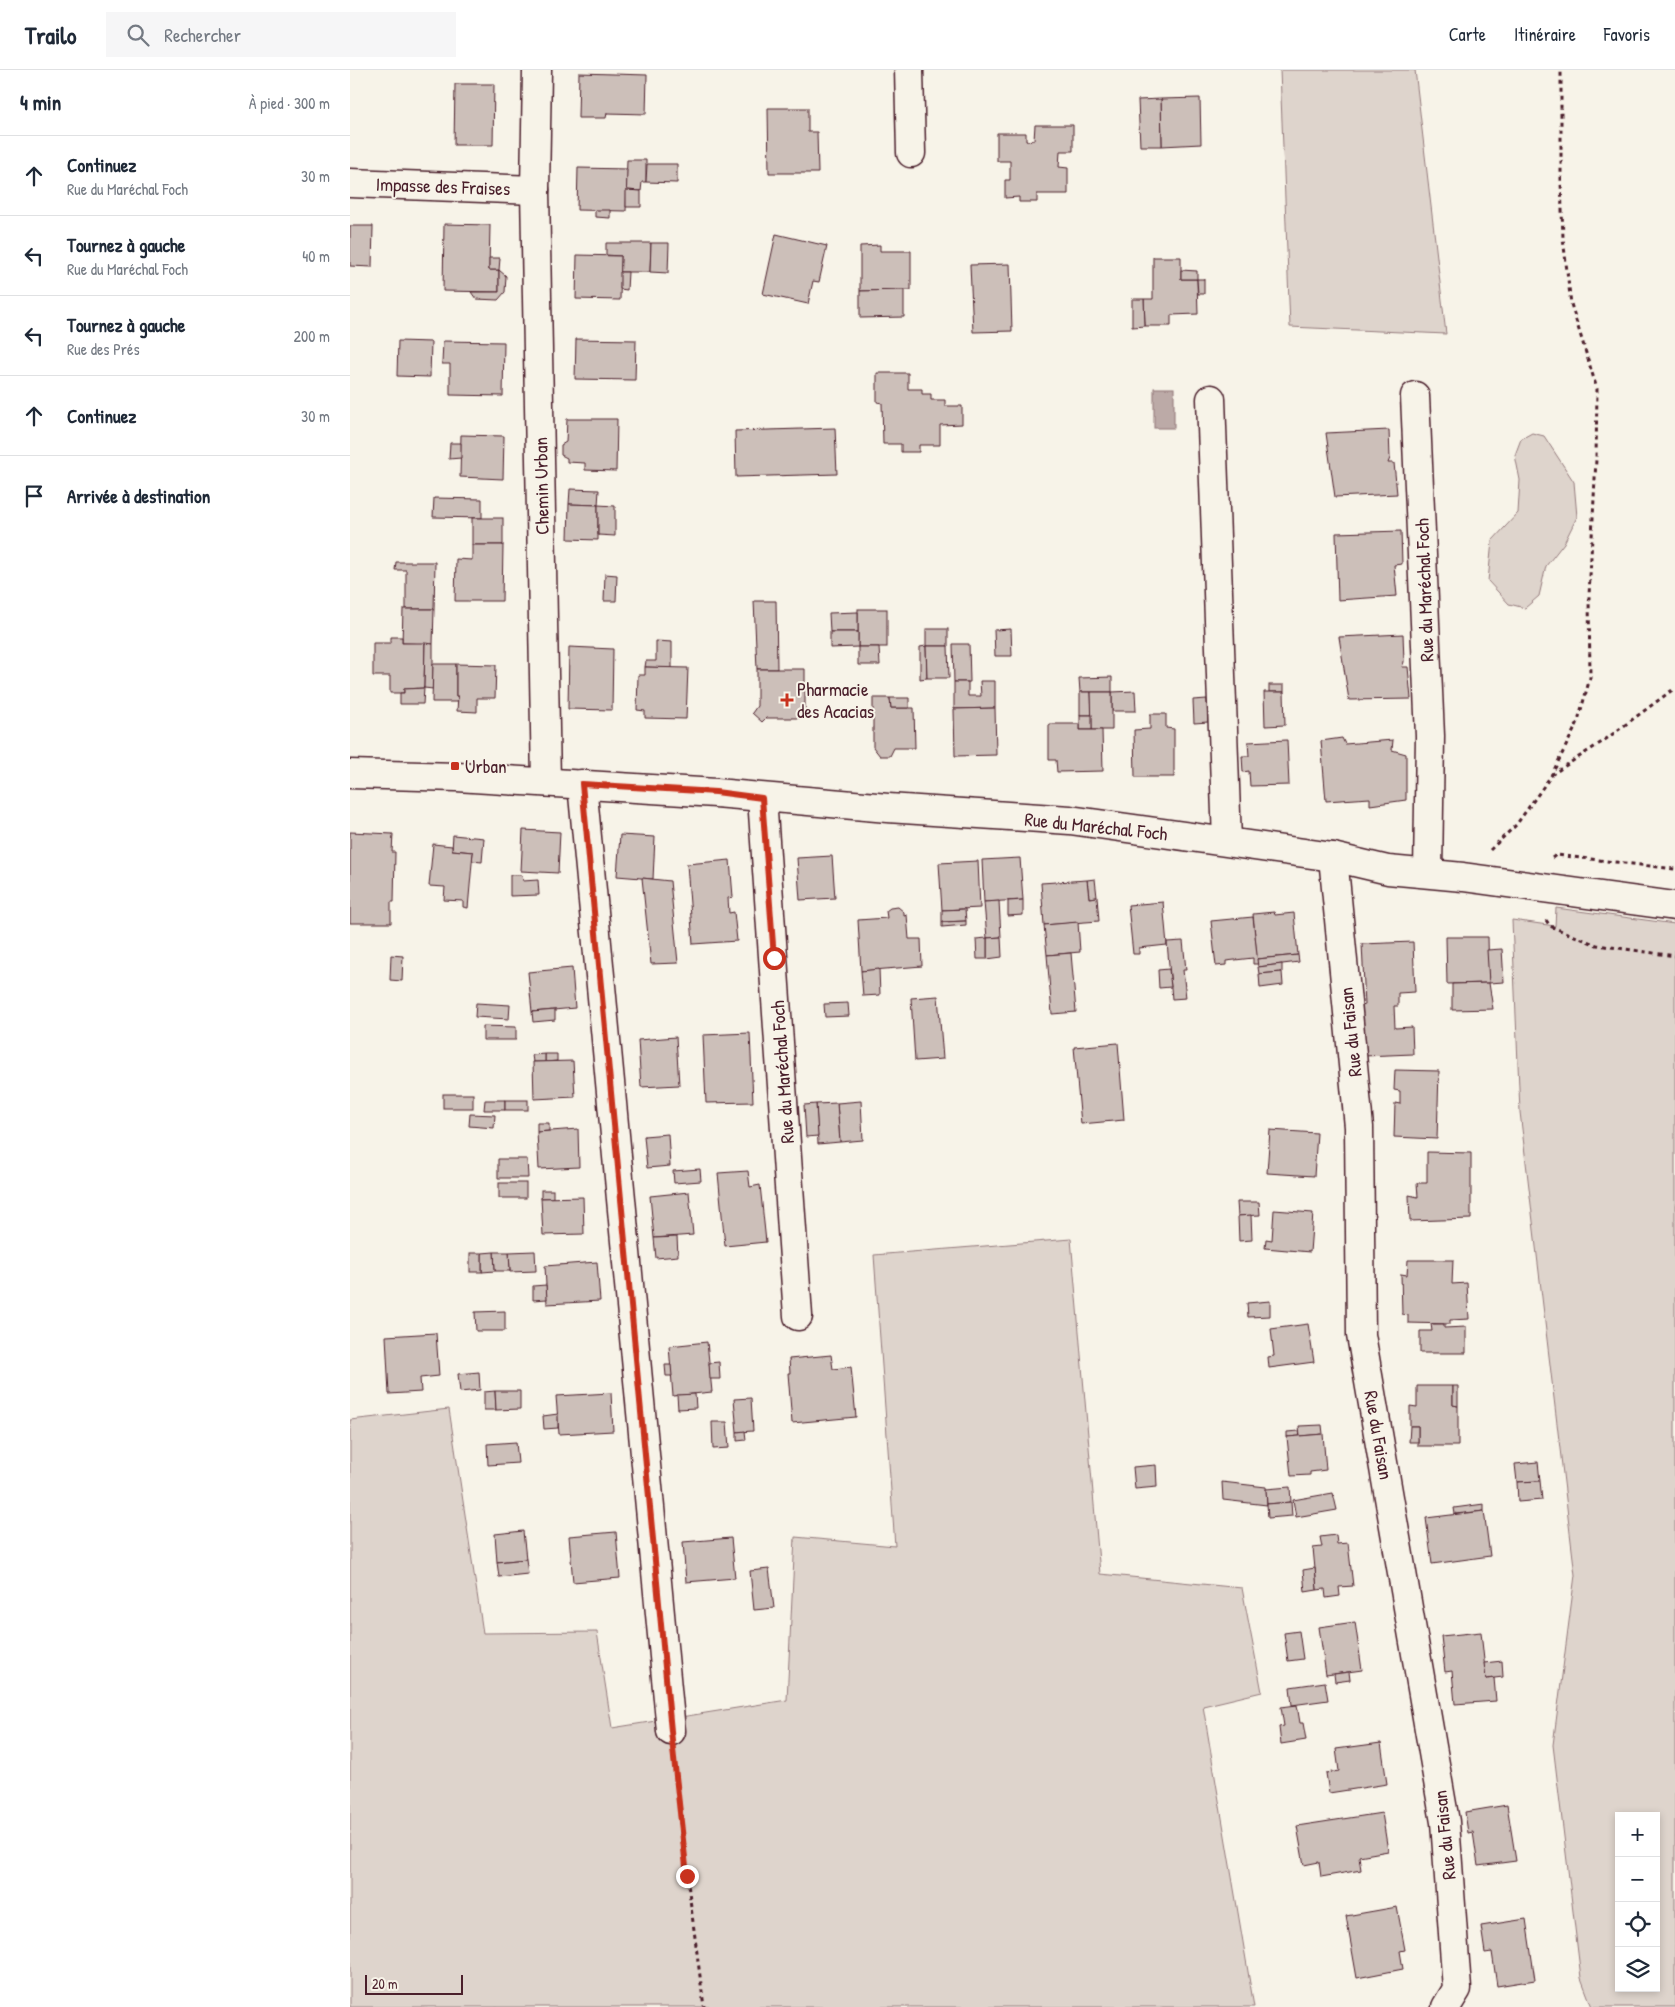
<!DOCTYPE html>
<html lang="fr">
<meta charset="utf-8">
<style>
:root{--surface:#fff;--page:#f6f6f7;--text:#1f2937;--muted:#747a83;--line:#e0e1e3}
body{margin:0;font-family:"Patrick Hand",sans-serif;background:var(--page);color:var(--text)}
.controls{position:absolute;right:15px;bottom:15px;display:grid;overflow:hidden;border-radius:0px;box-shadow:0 2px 8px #0003}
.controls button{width:45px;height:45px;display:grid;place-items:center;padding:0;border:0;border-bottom:1px solid var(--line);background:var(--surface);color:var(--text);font:25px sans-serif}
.scale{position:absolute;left:15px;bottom:12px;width:98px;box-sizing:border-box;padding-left:5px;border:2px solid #4a1f2b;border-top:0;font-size:14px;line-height:18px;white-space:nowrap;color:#4a1f2b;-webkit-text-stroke:4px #f7f3e8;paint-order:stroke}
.stop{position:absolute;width:15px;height:15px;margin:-11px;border:4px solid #c8321e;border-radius:50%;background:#fff}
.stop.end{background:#c8321e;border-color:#fff;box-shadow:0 1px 5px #0008}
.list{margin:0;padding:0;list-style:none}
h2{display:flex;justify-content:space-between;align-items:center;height:65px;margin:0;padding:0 20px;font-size:21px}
h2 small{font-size:16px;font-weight:400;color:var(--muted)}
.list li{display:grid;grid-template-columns:32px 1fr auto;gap:15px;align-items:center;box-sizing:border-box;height:80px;padding:0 20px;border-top:1px solid var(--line)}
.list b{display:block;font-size:19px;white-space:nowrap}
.list p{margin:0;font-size:16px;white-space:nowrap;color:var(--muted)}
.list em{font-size:16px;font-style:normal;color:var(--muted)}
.icon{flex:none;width:28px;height:28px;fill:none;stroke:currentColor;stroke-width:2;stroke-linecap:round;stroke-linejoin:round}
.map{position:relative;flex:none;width:1325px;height:1937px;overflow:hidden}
header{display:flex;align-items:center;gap:30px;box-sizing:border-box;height:70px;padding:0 25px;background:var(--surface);border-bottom:1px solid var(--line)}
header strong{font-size:24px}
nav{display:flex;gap:28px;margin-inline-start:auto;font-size:18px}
.search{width:350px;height:45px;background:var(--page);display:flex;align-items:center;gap:12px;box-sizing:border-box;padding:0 18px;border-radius:0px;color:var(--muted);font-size:19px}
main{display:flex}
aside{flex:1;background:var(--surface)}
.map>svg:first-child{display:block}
</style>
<header>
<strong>Trailo</strong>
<div class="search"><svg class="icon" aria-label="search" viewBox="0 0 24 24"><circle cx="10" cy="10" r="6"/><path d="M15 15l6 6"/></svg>Rechercher</div>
<nav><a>Carte</a><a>Itinéraire</a><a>Favoris</a></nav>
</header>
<main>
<aside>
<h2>4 min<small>À pied · 300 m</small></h2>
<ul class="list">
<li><svg class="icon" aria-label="ahead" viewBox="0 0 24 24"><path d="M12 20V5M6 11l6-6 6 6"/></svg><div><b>Continuez</b><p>Rue du Maréchal Foch</p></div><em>30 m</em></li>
<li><svg class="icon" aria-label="left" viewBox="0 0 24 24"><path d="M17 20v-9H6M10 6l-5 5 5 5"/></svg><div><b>Tournez à gauche</b><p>Rue du Maréchal Foch</p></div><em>40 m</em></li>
<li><svg class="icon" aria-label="left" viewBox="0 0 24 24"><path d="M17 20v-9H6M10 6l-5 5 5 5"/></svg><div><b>Tournez à gauche</b><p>Rue des Prés</p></div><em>200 m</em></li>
<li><svg class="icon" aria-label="ahead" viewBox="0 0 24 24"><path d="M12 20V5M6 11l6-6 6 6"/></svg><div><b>Continuez</b></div><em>30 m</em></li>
<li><svg class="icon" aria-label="arrive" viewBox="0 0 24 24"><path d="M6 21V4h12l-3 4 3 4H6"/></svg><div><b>Arrivée à destination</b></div></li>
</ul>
</aside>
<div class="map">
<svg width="1325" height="1937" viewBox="0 0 1325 1937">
<rect width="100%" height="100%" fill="#f7f3e8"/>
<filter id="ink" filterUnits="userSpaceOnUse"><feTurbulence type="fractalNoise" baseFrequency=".02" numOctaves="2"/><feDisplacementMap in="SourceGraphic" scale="10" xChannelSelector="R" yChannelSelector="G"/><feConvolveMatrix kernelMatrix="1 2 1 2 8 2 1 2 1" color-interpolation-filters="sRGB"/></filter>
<g filter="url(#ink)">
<!-- green -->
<g fill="#ded4cc" stroke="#947a7c" fill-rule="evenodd">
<path d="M930,0H1065L1096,264L940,257Z"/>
<path d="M1182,363L1194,366L1224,412L1227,447L1214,473L1196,496L1189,526L1175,538L1159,534L1138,511L1142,471L1168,443L1170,410L1165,385L1171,369Z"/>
<path d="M1206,838L1325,854V1937H1242L1231,1908L1203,1675L1225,1505L1170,1042L1162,850L1205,856ZM1269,1746H1306V1918H1269Z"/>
<path d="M721,1169L750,1504L892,1518L912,1622L853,1636L904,1937H0V1350L99,1339L133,1563L247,1562L262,1658L437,1630L445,1467L545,1476L524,1185Z"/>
</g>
<!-- water -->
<rect fill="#bcaaa7" stroke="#8e7275" x="804" y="318" width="20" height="40"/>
<!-- building -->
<g fill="#ccbfb9" stroke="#4a1f2b">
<path d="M229,3L297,5L296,44L257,43L256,48H228Z"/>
<path d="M105,14H144L143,75H104Z"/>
<path d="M850,28L851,74L812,76L811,29Z"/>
<path d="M811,29L812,76H790L788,30Z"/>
<path d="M418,38H458V62H467L468,103H419Z"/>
<path d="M685,55H723V81H710L709,97L718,98V124H687V132H669V127L655,128V110H660V91H647V63H676V71L684,70Z"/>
<path d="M277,90H296V112H292L291,121L276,120Z"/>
<path d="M297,94H327V113L296,112Z"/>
<path d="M228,98L277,99L276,141L227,140Z"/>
<path d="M276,120L291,121V137H276Z"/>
<path d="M245,140H260V148L245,147Z"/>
<path d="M94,154L140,155L139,200H149V222L93,221Z"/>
<path d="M0,156H23L22,197L0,196Z"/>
<path d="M426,164L477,176L469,212L463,211L458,234L413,224Z"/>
<path d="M256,173H301L300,202H270L271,186L256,185Z"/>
<path d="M301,173H319L318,203L300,202Z"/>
<path d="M530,175V181H561V220L510,221V176Z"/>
<path d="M227,185L271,186L270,230L226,229Z"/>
<path d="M803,187H831V209H847L848,244L821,245V256H795L794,229H803Z"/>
<path d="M139,188H150L149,200H139Z"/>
<path d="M660,194L662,261L623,262L620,195Z"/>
<path d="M149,200L156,206L155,222L148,230L126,229L121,222H149Z"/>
<path d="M831,200L847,201V209H831Z"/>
<path d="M270,202H278L277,220L270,219Z"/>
<path d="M847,209H854V224H848Z"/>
<path d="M554,220V247L510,248V221Z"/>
<path d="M782,229H794L795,256L782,257Z"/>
<path d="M226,269L286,270L285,310L225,309Z"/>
<path d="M48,271L81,272L80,307L47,306Z"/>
<path d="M93,271L154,272L153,326L100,325V294H92Z"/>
<path d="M527,303H558V319H572V324H581V330H595V336H612V354L590,355V375H569V382H551V374H533L532,333L527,332Z"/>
<path d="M217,349H267L266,401L235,400V393L217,392V388L211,385V375L216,372Z"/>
<path d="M485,358L487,404L386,407L385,361Z"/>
<path d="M1039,360L1040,388L1038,393H1044L1047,424L985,427L976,363Z"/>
<path d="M111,365L154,366L153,409L110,407Z"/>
<path d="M100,373H111V388L99,389Z"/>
<path d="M220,419L249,420L248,435L219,434Z"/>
<path d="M84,428L132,429V448L83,447Z"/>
<path d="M219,434L248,435V470L218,469Z"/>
<path d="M248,435L265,436V466L248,465Z"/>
<rect x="122" y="448" width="31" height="27"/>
<path d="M1051,461L1052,494L1044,495L1047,526L988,530L986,463Z"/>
<path d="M122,475H153L152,531H105L106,489L122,490Z"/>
<path d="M46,492H85L84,539H56V500H45Z"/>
<path d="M255,504L267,505L266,531H254Z"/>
<path d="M404,531H426L427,599H407Z"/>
<path d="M53,539H84L83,574L52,573Z"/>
<rect x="508" y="539" width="29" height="38"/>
<path d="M508,542V562H480L479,543Z"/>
<rect x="576" y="559" width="22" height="17"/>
<path d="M661,559L662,586H645L644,560Z"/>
<path d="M480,562H508V577L480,578Z"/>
<path d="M1053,564L1054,592L1052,597H1058L1061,629L999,630L989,567Z"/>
<path d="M41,567H52V573H75L74,618L54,619V623H40V606H23V573H41Z"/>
<path d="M306,571L322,572V598L295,597L296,591H306Z"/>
<path d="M75,573L83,574V619L74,618Z"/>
<path d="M603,574H619L620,612H604Z"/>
<path d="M576,576L577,608L570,609V577Z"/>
<path d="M576,576H598L599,608H577Z"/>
<path d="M219,577L263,579L262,640L218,639Z"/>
<path d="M508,577H529L530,595H508Z"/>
<path d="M83,594H106V626H108V632H82Z"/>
<path d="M106,594L146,595L145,628H127V642L107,641L108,626H106Z"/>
<path d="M295,597L338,598L336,649L295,648V641L287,640L288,605H295Z"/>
<path d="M407,599H455V648H416L412,652L402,643L407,636Z"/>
<path d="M762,607V622H730L729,608Z"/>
<path d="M630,611H645V638L604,639V612H618V626H631Z"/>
<rect x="919" y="615" width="15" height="7"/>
<path d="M74,618L73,634H50V623H54V619Z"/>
<path d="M785,621L786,641H762V622Z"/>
<path d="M730,622H741L742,645H730Z"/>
<path d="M741,622H762V660H742Z"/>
<path d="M914,622H934L935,655L915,656Z"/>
<path d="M523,628H540L541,638H564L565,678H544L540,686H530L523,677Z"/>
<path d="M540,628H559V638H541Z"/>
<path d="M857,629L858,652L844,653L843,630Z"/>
<path d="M645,638L646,685L605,686L604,639Z"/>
<path d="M800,644H816V658L824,659V707H785L784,660L800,659Z"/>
<rect x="730" y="645" width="12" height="15"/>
<path d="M699,654H730V660H752L753,701L707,702L706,690H699Z"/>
<path d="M992,668L995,674L1043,670L1042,680L1056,684V730L1020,735V728L976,731L971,671Z"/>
<path d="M937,670L939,715L900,716L899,701L893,702L892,686H899L898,672Z"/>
<path d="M173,760L210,762L208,803L171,801Z"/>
<path d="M0,762L43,764L42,782H45L44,832H41V853H0Z"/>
<path d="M103,765L134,768L132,792L122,791L123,782L102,780Z"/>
<path d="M270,765L305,767L303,809L267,806Z"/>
<path d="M83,774L102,776V780L123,782L118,838L113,837V831L94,830L95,817L79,816Z"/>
<path d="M482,786L485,828L450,830L447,788Z"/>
<path d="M670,788L673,830L634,832L632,790Z"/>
<path d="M380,790L383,827L378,828L379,843L384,842L387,871L343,874L337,794Z"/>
<path d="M628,791L630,838L592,840L589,793Z"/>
<path d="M160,805H172L173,811L188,810L189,825L160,826Z"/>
<path d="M292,808L320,811L328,893L301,894Z"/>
<path d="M745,809L747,827L739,828L737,810Z"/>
<path d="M737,810L739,828L747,827L749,851L694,855L691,813Z"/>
<path d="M673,830V845L658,846V831Z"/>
<path d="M649,831L651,867L637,868L634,832Z"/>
<path d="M813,832L817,875L789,878V884H783L778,835Z"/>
<path d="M548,837L554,842V846L557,845L559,869H571L572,896L511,901L508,850L537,848L536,841L540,838Z"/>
<path d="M615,839L616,851L592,852V840Z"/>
<path d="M924,842L925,845L944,843L948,885L907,889L903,844Z"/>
<path d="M903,847L908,894H903V888L876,891V895L866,896L861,851Z"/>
<path d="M616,851V855L592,857V852Z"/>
<path d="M728,852L730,882L697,885L694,855Z"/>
<path d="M651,867L652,887L637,889V868Z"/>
<path d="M1096,867H1138L1139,913L1097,914Z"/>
<path d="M637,868V889H627L626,869Z"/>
<path d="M833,871L836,900H833L836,928L822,929L817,872Z"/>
<path d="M1063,872L1065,922L1048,923V936H1044L1045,958L1062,957L1063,984L1014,986L1012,936L1015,935L1012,874Z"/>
<path d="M1152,879L1154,912L1139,913L1137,880Z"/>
<path d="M721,883L726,942L702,944L697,885Z"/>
<path d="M41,885L53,886L52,911L40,910Z"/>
<path d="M948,885L949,892L908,897L907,889Z"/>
<path d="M932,894V902L909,904L908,897Z"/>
<path d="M222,898L225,938L182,942L178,902Z"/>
<path d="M529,899L530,925L513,926L511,901Z"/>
<path d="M819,899L821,917L809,918L808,900Z"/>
<path d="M932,902L933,915L910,918L909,904Z"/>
<path d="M1139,913L1143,939L1102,940V914Z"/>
<path d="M588,926L593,989L565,991L561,928Z"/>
<path d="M126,933L160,935L159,949L125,947Z"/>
<path d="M498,933L499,946L475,947L474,934Z"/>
<path d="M205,940V950L183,952L182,942Z"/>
<path d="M133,956L166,957V970H133Z"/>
<path d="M400,963L403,1032L356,1033L353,965Z"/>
<path d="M326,967L329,1015L291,1017L288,970Z"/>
<path d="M768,973L774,1050L731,1054L724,977Z"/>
<path d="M195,984H207V991L195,992Z"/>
<path d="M195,984V992H183L182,985Z"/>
<path d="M223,991L225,1027L184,1029L183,992Z"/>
<path d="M1045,1000L1089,1001L1087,1069L1044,1067L1045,1033L1050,1034V1021L1044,1020Z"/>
<rect x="93" y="1024" width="30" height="14"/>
<path d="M135,1030H155V1040H134Z"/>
<rect x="155" y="1030" width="23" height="10"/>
<path d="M511,1031L513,1070L490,1072L487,1033Z"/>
<path d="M487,1033L490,1072L468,1074L466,1034Z"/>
<path d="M466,1034L468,1066L456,1067L454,1035Z"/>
<path d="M120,1044L145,1045L144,1058L119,1056Z"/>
<path d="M187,1053H199V1061L187,1062Z"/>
<path d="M228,1059L229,1097L189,1099L187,1062Z"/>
<path d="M920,1060L967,1063L964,1106L917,1103Z"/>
<path d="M318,1064L320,1096L297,1098L294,1066Z"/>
<path d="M1077,1082L1121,1083V1149L1060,1151L1059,1125L1068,1127L1067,1113H1077Z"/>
<path d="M148,1089H177L178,1108H148Z"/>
<path d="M350,1099L351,1111L324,1113L323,1101Z"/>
<path d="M398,1101L400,1117L410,1115L416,1172L375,1176L368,1103Z"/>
<rect x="149" y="1113" width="27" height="15"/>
<rect x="191" y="1120" width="12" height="8"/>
<path d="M339,1122L343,1165L304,1168L300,1126Z"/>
<path d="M233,1127L234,1164L193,1165L191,1128Z"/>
<path d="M887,1132H909L910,1145L888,1146Z"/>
<path d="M924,1140L963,1143L960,1182L915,1178L916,1169L922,1170Z"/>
<path d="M901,1145L902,1170L889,1171L888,1146Z"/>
<path d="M327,1167L328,1186L306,1188L304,1168Z"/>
<path d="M185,1181L186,1201L160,1202L159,1182Z"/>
<path d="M144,1182H159L160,1201H145Z"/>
<path d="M144,1182L145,1201L132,1202V1183Z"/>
<rect x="120" y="1183" width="12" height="19"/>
<path d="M1058,1190H1103L1102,1214L1117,1213L1119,1249L1100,1250V1254L1058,1253V1245L1052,1244L1051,1204L1057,1205Z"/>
<path d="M247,1192L250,1231L197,1234L195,1196Z"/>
<path d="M196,1215L197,1229L183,1230V1216Z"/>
<path d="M920,1231V1246L898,1247L897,1233Z"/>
<path d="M155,1241V1261H126L125,1242Z"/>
<path d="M958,1254L964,1292L919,1298L918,1287L924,1286L921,1259Z"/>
<path d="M1081,1254H1094V1258L1116,1257V1283H1070V1261H1082Z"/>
<path d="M86,1263L89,1306L70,1308L71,1322L39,1324L36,1266Z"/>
<path d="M357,1272L362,1322L323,1326L319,1276Z"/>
<path d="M481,1285L483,1299L501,1297L506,1347L442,1353L438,1303H440L439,1289Z"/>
<path d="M369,1292L370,1309H360L359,1293Z"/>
<path d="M315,1295H321L322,1306H316Z"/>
<path d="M129,1302L130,1320L110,1322L108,1304Z"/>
<path d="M1067,1316H1103V1335L1108,1336V1376H1068V1356H1060V1336L1067,1337Z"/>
<path d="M1103,1316H1108V1336L1103,1335Z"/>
<path d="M145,1321L146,1340H134V1322Z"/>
<path d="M145,1321H170V1339L146,1340Z"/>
<path d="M261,1323L263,1361L209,1364L206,1326Z"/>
<path d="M345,1324L346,1338L328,1339L327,1325Z"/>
<path d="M401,1328L403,1361L387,1362L384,1329Z"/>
<path d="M208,1344V1358L194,1359L193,1346Z"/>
<path d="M362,1352H377L379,1378L363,1379Z"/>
<path d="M972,1355L973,1364L950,1366L949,1356Z"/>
<path d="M1060,1356H1068V1372H1059Z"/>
<path d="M395,1361L396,1370L387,1371V1362Z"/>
<path d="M949,1361L950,1366L937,1367V1362Z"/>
<path d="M973,1364L976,1400L960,1402V1405L941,1406L937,1367Z"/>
<path d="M166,1372L168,1393L138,1395L137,1374Z"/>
<path d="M1188,1392L1190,1411L1167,1412L1165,1394Z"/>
<path d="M806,1395L807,1417L785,1419L783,1397Z"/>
<path d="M1190,1411L1192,1430L1168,1432L1167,1412Z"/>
<path d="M872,1412L916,1417L917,1435L873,1430Z"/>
<path d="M940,1417L941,1432L917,1434L916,1419Z"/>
<path d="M983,1423L987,1440L946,1447L943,1430Z"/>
<path d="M941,1432L942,1446L918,1448L917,1434Z"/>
<path d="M1134,1434V1441L1105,1444L1104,1438Z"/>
<path d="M1134,1441L1140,1486L1082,1494L1076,1448Z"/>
<path d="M173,1461L176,1489L147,1492L145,1464Z"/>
<path d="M266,1462L270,1508L223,1512L219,1466Z"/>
<path d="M986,1465L987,1474L998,1473L1003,1516L989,1517L990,1526L976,1528L975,1519L967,1520L963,1478L972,1477L970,1467Z"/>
<path d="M381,1468L385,1508L336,1512L333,1472Z"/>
<path d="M176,1489L178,1504L149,1507L147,1492Z"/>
<path d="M965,1498L967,1520L955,1522L953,1500Z"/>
<path d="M419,1499L424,1538L404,1540L400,1501Z"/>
<path d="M1005,1552L1012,1600L976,1605L969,1557Z"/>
<path d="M949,1561L953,1589L938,1591L934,1563Z"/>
<path d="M1131,1562L1136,1609L1144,1608L1146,1631L1105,1634L1102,1601L1095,1602L1091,1566Z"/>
<path d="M1152,1591L1153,1607L1136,1609L1134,1593Z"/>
<path d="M999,1602L1000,1610L985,1612L984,1604Z"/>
<path d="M975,1612L978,1630L942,1635L940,1617Z"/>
<path d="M947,1635L950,1653H953L956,1670L931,1674L929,1657L934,1656L931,1637Z"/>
<path d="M1031,1673L1037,1714L979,1723L976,1703L989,1701L986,1679Z"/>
<path d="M1157,1735L1166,1791L1128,1796L1123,1762L1118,1763L1115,1742Z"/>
<path d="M1032,1743L1038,1781L1009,1786L1011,1800L971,1807L969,1792L954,1795L947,1756Z"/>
<path d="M1047,1837L1055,1880L1050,1881L1053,1899L1007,1908L996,1846Z"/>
<path d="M1176,1849L1185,1910L1147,1916L1142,1882L1135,1883L1131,1856Z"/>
</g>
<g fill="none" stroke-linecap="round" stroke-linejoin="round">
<defs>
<g id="minor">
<path d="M187,0L185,120L196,712"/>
<path d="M559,0L561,83"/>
<path d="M0,113L185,120"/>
<path d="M1065,326L1080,666L1078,803"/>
<path d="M861,329L877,771"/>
<path d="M232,714L321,1661"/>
<path d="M412,728L448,1246"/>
<path d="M983,787L1009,1057L1011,1265L1095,1752L1107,1919L1096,1937"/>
</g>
<path id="major" d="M0,704L107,707L366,723L538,738L720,750L983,787L1038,800L1113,807L1325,836"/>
</defs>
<!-- minor casing -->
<use href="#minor" stroke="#4a1f2b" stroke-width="31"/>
<!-- major casing -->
<use href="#major" stroke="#4a1f2b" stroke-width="31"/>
<!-- path -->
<g stroke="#4a1f2b" stroke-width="3" stroke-dasharray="4 4" stroke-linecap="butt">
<path d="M1201,705L1252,672L1325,618"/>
<path d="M1140,780L1166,755L1201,706L1227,654L1240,608L1239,526L1246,389L1247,319L1221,234L1213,168L1211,112V0"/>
<path d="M1202,788L1206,785L1325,799"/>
<path d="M1196,850L1200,856L1247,875L1325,886"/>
<path d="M324,1689L337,1806L354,1937"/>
</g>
<!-- minor -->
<use href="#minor" stroke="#f7f3e8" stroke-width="28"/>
<!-- major -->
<use href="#major" stroke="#f7f3e8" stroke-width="28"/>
</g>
</g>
<g fill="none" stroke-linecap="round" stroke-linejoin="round" filter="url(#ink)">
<!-- route -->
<path stroke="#c8321e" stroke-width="6" d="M337,1806L321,1661L232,714L366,722L412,728L424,888"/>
</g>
<!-- markers -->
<g fill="#c8321e" stroke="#f7f3e8" stroke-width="2">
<path d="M434.5 622.5h5v5h5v5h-5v5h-5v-5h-5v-5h5z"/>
<rect x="100" y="691" width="10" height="10" rx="2.5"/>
</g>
<g text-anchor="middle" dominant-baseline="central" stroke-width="4" stroke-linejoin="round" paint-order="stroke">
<!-- street labels -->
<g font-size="19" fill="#4a1f2b" stroke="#f7f3e8">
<text transform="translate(93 116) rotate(2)">Impasse des Fraises</text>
<text transform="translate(191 416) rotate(-91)">Chemin Urban</text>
<text transform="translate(1074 520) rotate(-92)">Rue du Maréchal Foch</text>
<text transform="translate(746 756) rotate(6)">Rue du Maréchal Foch</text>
<text transform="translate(1000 962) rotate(-96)">Rue du Faisan</text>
<text transform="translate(432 1002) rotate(-94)">Rue du Maréchal Foch</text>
<text transform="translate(1029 1365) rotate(80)">Rue du Faisan</text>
<text transform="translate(1094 1765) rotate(-96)">Rue du Faisan</text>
</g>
<!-- poi labels -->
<g font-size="19" fill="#4a1f2b" stroke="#f7f3e8" text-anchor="start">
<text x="447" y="619">Pharmacie<tspan x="447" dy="22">des Acacias</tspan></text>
<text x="115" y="696">Urban</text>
</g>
</g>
</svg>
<div class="controls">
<button>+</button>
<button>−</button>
<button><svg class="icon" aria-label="locate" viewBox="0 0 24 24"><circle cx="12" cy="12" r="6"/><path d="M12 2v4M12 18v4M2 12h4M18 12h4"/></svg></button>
<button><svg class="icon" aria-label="layers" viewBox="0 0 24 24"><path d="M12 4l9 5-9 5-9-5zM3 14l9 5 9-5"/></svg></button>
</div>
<div class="scale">20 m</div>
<div class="stop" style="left:424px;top:888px"></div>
<div class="stop end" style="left:337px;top:1806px"></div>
</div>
</main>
